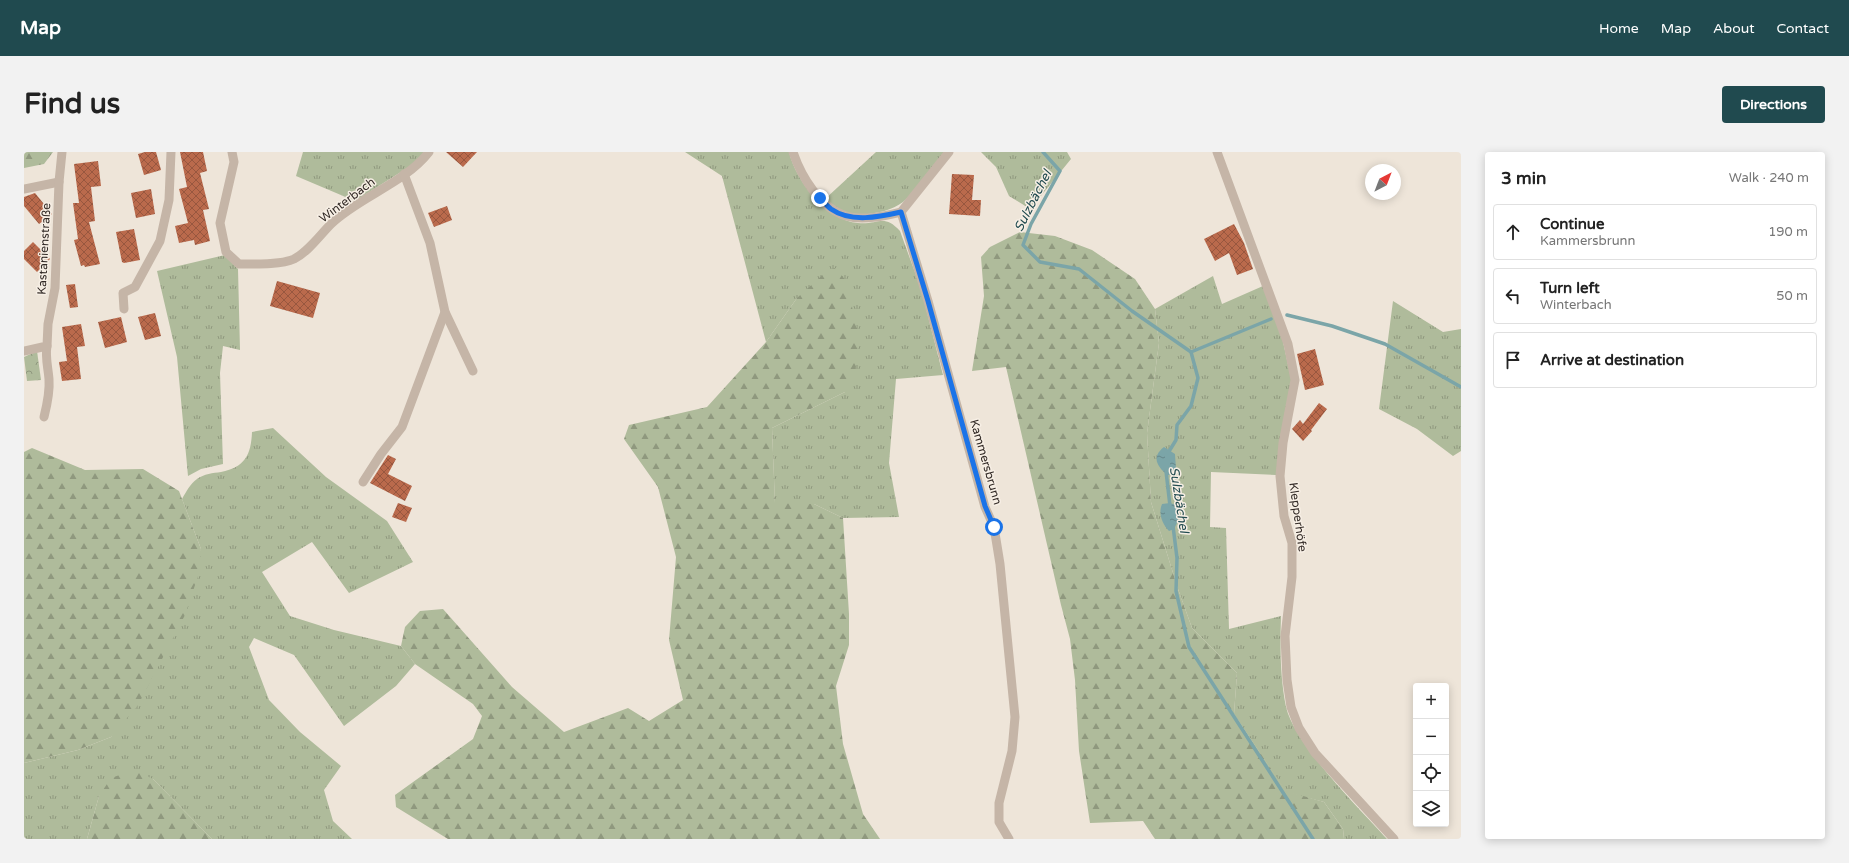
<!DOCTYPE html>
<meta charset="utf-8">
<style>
:root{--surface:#fff;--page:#f2f2f2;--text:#222;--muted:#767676;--line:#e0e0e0;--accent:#204a4f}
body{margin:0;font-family:"Varela Round",sans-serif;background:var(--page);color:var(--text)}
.controls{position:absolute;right:12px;bottom:12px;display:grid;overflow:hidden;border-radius:4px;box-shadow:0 2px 10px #0003}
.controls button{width:36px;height:36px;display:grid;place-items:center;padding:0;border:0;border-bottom:1px solid var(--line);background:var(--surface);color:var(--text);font:20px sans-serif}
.compass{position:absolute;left:1341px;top:12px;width:36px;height:36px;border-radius:50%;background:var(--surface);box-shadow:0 2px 10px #0003;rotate:42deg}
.stop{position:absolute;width:12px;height:12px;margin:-9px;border:3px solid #1a73e8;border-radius:50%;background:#fff}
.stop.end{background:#1a73e8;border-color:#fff;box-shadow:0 1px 4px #0008}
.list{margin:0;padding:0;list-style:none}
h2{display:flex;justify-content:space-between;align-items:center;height:52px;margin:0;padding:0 16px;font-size:17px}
h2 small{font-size:13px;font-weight:400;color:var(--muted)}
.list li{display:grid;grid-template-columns:26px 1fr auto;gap:12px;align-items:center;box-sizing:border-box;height:56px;margin:0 8px 8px;padding:0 8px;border:1px solid var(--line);border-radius:4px}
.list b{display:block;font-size:15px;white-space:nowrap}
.list p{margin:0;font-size:13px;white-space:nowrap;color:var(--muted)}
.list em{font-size:13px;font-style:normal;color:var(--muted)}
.icon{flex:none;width:22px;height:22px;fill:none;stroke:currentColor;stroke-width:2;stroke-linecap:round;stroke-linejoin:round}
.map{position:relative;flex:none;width:1437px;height:687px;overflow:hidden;border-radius:4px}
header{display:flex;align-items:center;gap:24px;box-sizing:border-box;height:56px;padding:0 20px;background:var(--accent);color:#fff}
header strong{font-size:19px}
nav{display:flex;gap:22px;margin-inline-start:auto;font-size:14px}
.intro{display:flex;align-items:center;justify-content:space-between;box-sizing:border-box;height:96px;padding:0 24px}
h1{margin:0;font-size:28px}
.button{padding:10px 18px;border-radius:4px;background:var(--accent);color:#fff;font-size:14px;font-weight:700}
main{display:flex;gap:24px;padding:0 24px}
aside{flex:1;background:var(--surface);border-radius:4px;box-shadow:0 2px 10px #0003}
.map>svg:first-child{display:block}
</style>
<header>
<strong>Map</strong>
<nav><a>Home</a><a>Map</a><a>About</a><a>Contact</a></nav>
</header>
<div class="intro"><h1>Find us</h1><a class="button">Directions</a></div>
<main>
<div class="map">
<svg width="1437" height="687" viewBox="0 0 1437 687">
<defs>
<pattern id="grass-tufts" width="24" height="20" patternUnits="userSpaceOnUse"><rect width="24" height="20" fill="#afbb9b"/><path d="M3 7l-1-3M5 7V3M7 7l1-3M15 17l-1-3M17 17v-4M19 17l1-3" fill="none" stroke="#8f987e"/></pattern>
<pattern id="forest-firs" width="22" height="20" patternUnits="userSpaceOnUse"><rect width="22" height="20" fill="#afbb9b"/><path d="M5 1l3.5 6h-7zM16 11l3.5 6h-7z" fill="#8f987e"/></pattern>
<pattern id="park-crowns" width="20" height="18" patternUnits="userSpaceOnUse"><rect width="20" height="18" fill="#afbb9b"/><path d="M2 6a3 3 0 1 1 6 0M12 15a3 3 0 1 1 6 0" fill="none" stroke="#8f987e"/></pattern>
<pattern id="water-ripples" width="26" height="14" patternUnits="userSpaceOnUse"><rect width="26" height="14" fill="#7ba5a8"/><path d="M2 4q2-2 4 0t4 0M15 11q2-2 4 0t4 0" fill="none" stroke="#658789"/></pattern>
<pattern id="building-cross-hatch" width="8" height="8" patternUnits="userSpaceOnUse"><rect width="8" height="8" fill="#ba6a4c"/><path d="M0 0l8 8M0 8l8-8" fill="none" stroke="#98573f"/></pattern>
</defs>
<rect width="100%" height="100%" fill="#eee5d9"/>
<!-- grass -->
<g fill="url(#grass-tufts)">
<path d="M279,0H401L388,13L331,49L272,24Z"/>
<path d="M661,0H765C772,29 803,69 834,71C854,73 860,61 876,79L897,137L919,223L872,227L865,311L875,365L819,366L790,352H751L748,276L821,240L773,146L742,190L698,24Z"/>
<path d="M852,0H921C908,17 895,37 879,50C861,63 829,67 810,55C807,53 804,49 801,47Z"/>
<path d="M957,0H1043L1047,7L1016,45L1008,58L985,44L972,15Z"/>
<path d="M201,103L214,117L216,198L199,194L196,221L199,312L177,317L164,324L153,205L133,119Z"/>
<path d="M1189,124L1198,152L1239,134L1258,185L1268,231L1252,323L1187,320L1186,375L1202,376L1205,477L1257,464C1256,494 1256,525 1262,555C1271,593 1335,656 1363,687H1320L1319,677L1300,650L1262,640L1210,562L1213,521L1168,476L1154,437L1127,350L1123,281L1135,191L1131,157Z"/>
<path d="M1369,149L1419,180L1437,177V299L1429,304L1393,277L1355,257Z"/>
<path d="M249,276L302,325L363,369L389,410L325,441L288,390L238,420L266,464L310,478L377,494L391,512L372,534L320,574L270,503L230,486L225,495L245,548L276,580L317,614L300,638L309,669L328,687H188L129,627L75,644L63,687H0V611L54,598L87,585L177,397L158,347C162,340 166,332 173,327C180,322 189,321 197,320C221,315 227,303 228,280Z"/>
</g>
<!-- forest -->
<g fill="url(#forest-firs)">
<path d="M0,0H29L20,12L0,16Z"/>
<path d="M996,80L1031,84L1068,98L1111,127L1131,157L1135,191L1123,281L1127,350L1154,437L1168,476L1213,521L1210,562L1262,639L1300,650L1319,677L1320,687H1131L1119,669L1066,671L1055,599L1051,528L1046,487L1037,453L982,215L948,219L960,144L957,105L966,95Z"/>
<path d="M812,116L822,129L835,185L831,223L821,240L748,276L751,351L790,352L819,366L825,462V493L812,534L819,592L839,662L856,687H424L372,655L371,643L449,587L458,564L449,552L391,512L377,494L381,475L396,459L419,457L488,535L540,580L604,556L625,569L659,548L645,488L652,405L634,335L600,287L605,273L683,255L742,190L773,146L804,118Z"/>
<path d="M8,296L61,318L119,317L155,339L177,397L174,424L161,463L114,553L87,585L54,598L0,611V300Z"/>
<path d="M110,618L129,627L188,687H63L75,644L87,626Z"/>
</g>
<!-- park -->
<path fill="url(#park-crowns)" d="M13,199L17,228L3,229L0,205Z"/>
<!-- water -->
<g fill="url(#water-ripples)">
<path d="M1140,295L1151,302L1152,317L1148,323H1143C1133,314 1127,305 1140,295Z"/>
<path d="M1146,351L1152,353C1157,362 1155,368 1150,377L1145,379C1138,372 1134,361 1138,352Z"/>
</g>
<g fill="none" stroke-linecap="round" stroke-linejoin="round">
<!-- stream -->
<g stroke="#7ba5a8" stroke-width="3.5">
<path d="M1019,0L1036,19L1007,72L999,93L1016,110L1055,117L1108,159L1167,200L1174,226L1167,254L1153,273L1152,288L1144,301"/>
<path d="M1263,163L1308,174L1361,192L1437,235"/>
<path d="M1167,200L1247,167"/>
<path d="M1142,319L1146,354"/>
<path d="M1149,374L1153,406L1152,439L1165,495L1289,687"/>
</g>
</g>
<!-- building -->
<g fill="url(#building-cross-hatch)">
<path d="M121,0H132L137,18L120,23L114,2Z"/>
<path d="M156,0H179L183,19L176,21L185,57L179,58L186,89L171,93L170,88L155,91L151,74L164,71L155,37L163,35Z"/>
<path d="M422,0H453L439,15Z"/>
<path d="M74,9L77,34L67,35L71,69L65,70L76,112L61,115L60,113L57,114L50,88L54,87L49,51H55L50,12Z"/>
<path d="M928,22L950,23L948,48H957L956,64L925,62Z"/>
<path d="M127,37L131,62L112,66L107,41Z"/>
<path d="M11,41L28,62L15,72L0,54V45Z"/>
<path d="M423,54L428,68L410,75L404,61Z"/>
<path d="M1210,72L1220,91L1229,117L1213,123L1205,101L1191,109L1180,87Z"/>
<path d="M110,77L116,108L100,111L98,110L92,80Z"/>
<path d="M9,90L26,107L13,120L0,107V99Z"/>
<path d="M253,129L296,141L289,166L246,154Z"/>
<path d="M51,132L54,155L46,156L42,133Z"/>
<path d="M131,161L137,184L121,188L114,165Z"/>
<path d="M97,165L103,190L81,196L74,170Z"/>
<path d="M57,172L61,194L53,195L57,227L38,229L35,210L43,209L38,175Z"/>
<path d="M1291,197L1300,233L1281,238L1273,202Z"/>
<path d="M1295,251L1303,257L1287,278L1288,279L1279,289L1268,277L1276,268L1279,272Z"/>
<path d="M364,303L372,307L364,322L388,334L381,349L346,331Z"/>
<path d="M374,351L388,356L382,370L368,365Z"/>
</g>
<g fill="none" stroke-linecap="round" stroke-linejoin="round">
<!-- minor -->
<g stroke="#c5b5a7" stroke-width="9">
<path d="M208,0L210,10L196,71L202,100L215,112C230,112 257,113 270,107C284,100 296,83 307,72C335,45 381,31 405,0"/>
<path d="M769,0C777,24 796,56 822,64C839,69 860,64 877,60L925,0"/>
<path d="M1193,0L1264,192L1271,228L1259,291L1256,324L1260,364L1268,391V425L1261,484L1263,528L1267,555L1275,576L1291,601L1370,687"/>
<path d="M380,22L406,91L421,160L449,219"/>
<path d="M0,37L35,30"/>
<path d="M877,60L904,149L961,355L970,375L976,412L991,565L988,599L975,651V670L985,687"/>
<path d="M100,157L99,141L111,135L136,89L145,48L147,0"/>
<path d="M0,199L23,194L24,172L31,136L35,30L38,0"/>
<path d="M20,265C23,253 26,240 25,227C24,215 21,205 23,194"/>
<path d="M339,330L357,302L378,275L421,160"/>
</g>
</g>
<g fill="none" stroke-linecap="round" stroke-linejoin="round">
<!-- route -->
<path stroke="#1a73e8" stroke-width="5" d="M796,46C799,49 803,54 807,57C827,71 855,65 877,60L904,149L961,354L970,375"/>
</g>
<g text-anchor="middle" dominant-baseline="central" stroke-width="3" stroke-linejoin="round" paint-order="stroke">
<!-- street labels -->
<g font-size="12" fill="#322a26" stroke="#f7efe5">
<text transform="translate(323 48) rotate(-37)">Winterbach</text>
<text transform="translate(20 97) rotate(-87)">Kastanienstraße</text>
<text transform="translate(962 310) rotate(74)">Kammersbrunn</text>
<text transform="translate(1274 365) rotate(82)">Klepperhöfe</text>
</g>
<!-- water labels -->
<g font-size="13" font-style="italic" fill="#204a4f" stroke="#f7efe5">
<text transform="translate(1009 49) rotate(-63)">Sulzbächel</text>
<text transform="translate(1155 348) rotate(81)">Sulzbächel</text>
</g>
</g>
</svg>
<div class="controls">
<button>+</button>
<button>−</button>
<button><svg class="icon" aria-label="locate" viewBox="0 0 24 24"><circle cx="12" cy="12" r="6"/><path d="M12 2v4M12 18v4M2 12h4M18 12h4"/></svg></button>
<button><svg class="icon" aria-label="layers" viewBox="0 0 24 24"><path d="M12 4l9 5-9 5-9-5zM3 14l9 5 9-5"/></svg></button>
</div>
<svg class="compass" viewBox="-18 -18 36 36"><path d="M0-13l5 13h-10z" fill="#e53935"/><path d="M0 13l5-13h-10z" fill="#767676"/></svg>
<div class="stop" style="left:970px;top:375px"></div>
<div class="stop end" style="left:796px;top:46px"></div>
</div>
<aside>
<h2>3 min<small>Walk · 240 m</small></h2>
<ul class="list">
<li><svg class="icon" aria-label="ahead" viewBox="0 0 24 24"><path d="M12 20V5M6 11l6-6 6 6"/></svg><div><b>Continue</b><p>Kammersbrunn</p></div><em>190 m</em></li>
<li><svg class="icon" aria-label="left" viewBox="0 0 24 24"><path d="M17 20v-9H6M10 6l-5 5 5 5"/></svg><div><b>Turn left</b><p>Winterbach</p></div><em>50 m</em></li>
<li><svg class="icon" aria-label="arrive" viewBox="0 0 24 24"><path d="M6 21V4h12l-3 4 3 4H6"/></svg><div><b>Arrive at destination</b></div></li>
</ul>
</aside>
</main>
